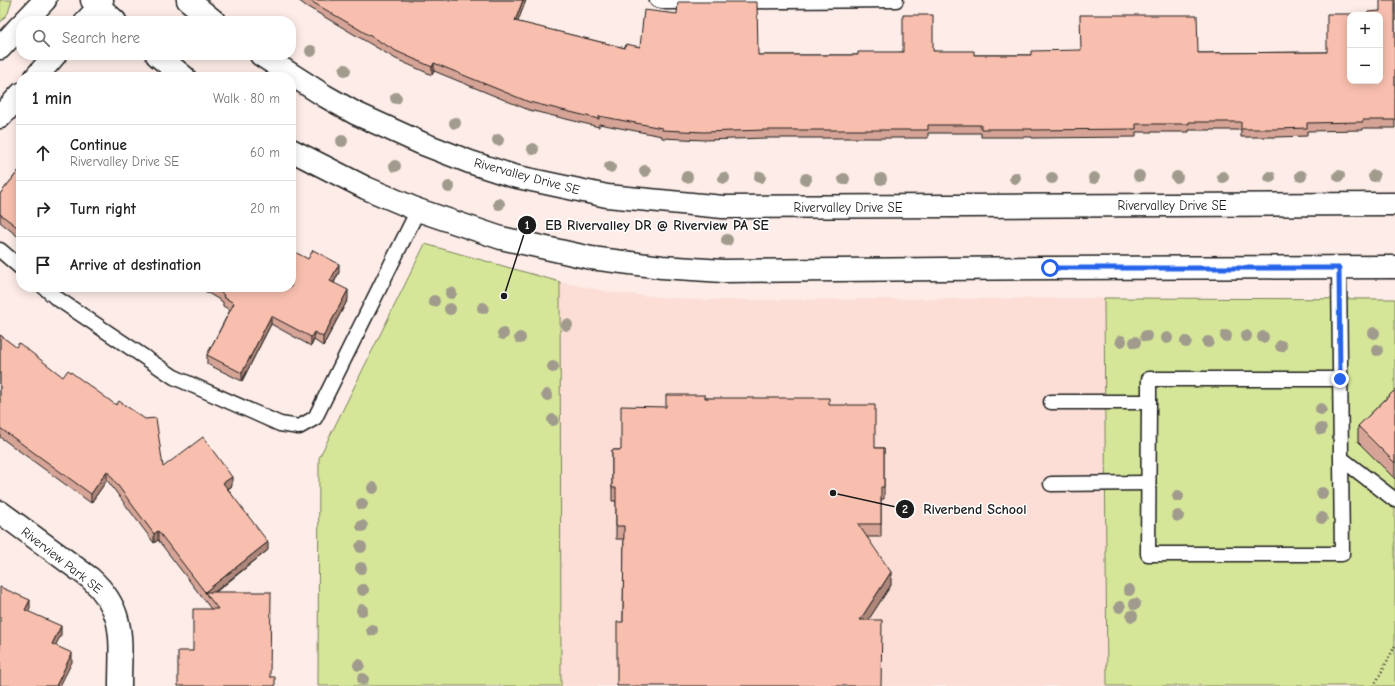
<!DOCTYPE html>
<meta charset="utf-8">
<style>
:root{--surface:#fff;--page:#f2f2f2;--text:#222;--muted:#767676;--line:#e0e0e0}
body{margin:0;font-family:"Comic Neue",sans-serif;background:var(--page);color:var(--text)}
.controls{position:absolute;right:12px;top:12px;display:grid;overflow:hidden;border-radius:8px;box-shadow:0 2px 10px #0003}
.controls button{width:36px;height:36px;display:grid;place-items:center;padding:0;border:0;border-bottom:1px solid var(--line);background:var(--surface);color:var(--text);font:20px sans-serif}
.stop{position:absolute;width:12px;height:12px;margin:-9px;border:3px solid #2563eb;border-radius:50%;background:#fff}
.stop.end{background:#2563eb;border-color:#fff;box-shadow:0 1px 4px #0008}
.list{margin:0;padding:0;list-style:none}
h2{display:flex;justify-content:space-between;align-items:center;height:52px;margin:0;padding:0 16px;font-size:17px}
h2 small{font-size:13px;font-weight:400;color:var(--muted)}
.list li{display:grid;grid-template-columns:26px 1fr auto;gap:12px;align-items:center;box-sizing:border-box;height:56px;padding:0 16px;border-top:1px solid var(--line)}
.list b{display:block;font-size:15px;white-space:nowrap}
.list p{margin:0;font-size:13px;white-space:nowrap;color:var(--muted)}
.list em{font-size:13px;font-style:normal;color:var(--muted)}
.icon{flex:none;width:22px;height:22px;fill:none;stroke:currentColor;stroke-width:2;stroke-linecap:round;stroke-linejoin:round}
.map{position:relative;flex:none;width:1395px;height:686px;overflow:hidden}
.search{position:absolute;background:var(--surface);box-shadow:0 2px 10px #0003;left:16px;top:16px;width:280px;height:44px;display:flex;align-items:center;gap:10px;box-sizing:border-box;padding:0 14px;border-radius:16px;color:var(--muted);font-size:15px}
.panel{position:absolute;background:var(--surface);box-shadow:0 2px 10px #0003;left:16px;top:72px;width:280px;height:220px;border-radius:16px}
.map>svg:first-child{display:block}
</style>
<div class="map">
<svg width="1395" height="686" viewBox="0 0 1395 686">
<rect width="100%" height="100%" fill="#fdece7"/>
<filter id="ink" filterUnits="userSpaceOnUse"><feTurbulence type="fractalNoise" baseFrequency=".025" numOctaves="2"/><feDisplacementMap in="SourceGraphic" scale="8" xChannelSelector="R" yChannelSelector="G"/><feConvolveMatrix kernelMatrix="1 2 1 2 8 2 1 2 1" color-interpolation-filters="sRGB"/></filter>
<g filter="url(#ink)">
<!-- built -->
<path fill="#fcded6" d="M560,282L615,293L694,300L1104,298L1107,686H561Z"/>
<!-- green -->
<g fill="#d6e699" stroke="#79815a">
<path d="M0,0H12L8,13L0,23Z"/>
<path d="M425,244L560,282L561,686H318L319,458Z"/>
<path d="M1104,298L1395,299V686H1107Z"/>
</g>
<g fill="none" stroke-linecap="round" stroke-linejoin="round">
<defs>
<g id="service">
<path d="M657,0L666,2L896,0"/>
<path d="M0,250L21,268"/>
<path d="M44,287L55,297L174,377L280,424L299,427L315,418L418,210"/>
<path d="M1051,402H1149L1148,554H1342L1339,268"/>
<path d="M1149,402V379H1340"/>
<path d="M1342,459L1395,500"/>
<path d="M1051,484L1148,483"/>
</g>
<g id="minor">
<path d="M25,21L45,0"/>
<path d="M86,21L99,7L102,0"/>
<path d="M0,48L21,25"/>
<path d="M36,77L55,55"/>
<path d="M0,117L21,94"/>
<path d="M0,512L90,578C127,611 120,641 120,686"/>
</g>
<g id="tertiary">
<path d="M92,0L115,21"/>
<path d="M188,0L214,21"/>
<path d="M157,55L184,77"/>
<path d="M261,55L325,96L355,113L421,143L470,162L513,176L607,196L723,207L1395,204"/>
<path d="M291,150L366,188L418,210L501,238L591,258L662,267L723,271L1050,268L1395,267"/>
</g>
</defs>
<!-- service casing -->
<use href="#service" stroke="#1c1c1c" stroke-width="17"/>
<!-- minor casing -->
<use href="#minor" stroke="#1c1c1c" stroke-width="25"/>
<!-- tertiary casing -->
<use href="#tertiary" stroke="#1c1c1c" stroke-width="25"/>
<!-- path -->
<path stroke="#1c1c1c" stroke-width="2.5" stroke-dasharray="1 3" stroke-linecap="butt" d="M1374,686L1395,646"/>
<!-- service -->
<use href="#service" stroke="#fff" stroke-width="14"/>
<!-- minor -->
<use href="#minor" stroke="#fff" stroke-width="22"/>
<!-- tertiary -->
<use href="#tertiary" stroke="#fff" stroke-width="22"/>
</g>
<!-- trees -->
<g fill="#a09b8c">
<circle cx="311" cy="51" r="6"/>
<circle cx="345" cy="70" r="6"/>
<circle cx="396" cy="98" r="6"/>
<circle cx="455" cy="123" r="6"/>
<circle cx="498" cy="140" r="6"/>
<circle cx="342" cy="141" r="6"/>
<circle cx="533" cy="149" r="6"/>
<circle cx="395" cy="166" r="6"/>
<circle cx="610" cy="167" r="6"/>
<circle cx="645" cy="171" r="6"/>
<circle cx="1139" cy="176" r="6"/>
<circle cx="1301" cy="176" r="6"/>
<circle cx="1339" cy="176" r="6"/>
<circle cx="1374" cy="176" r="6"/>
<circle cx="687" cy="177" r="6"/>
<circle cx="760" cy="177" r="6"/>
<circle cx="1177" cy="177" r="6"/>
<circle cx="1223" cy="177" r="6"/>
<circle cx="1270" cy="177" r="6"/>
<circle cx="724" cy="178" r="6"/>
<circle cx="1015" cy="178" r="6"/>
<circle cx="1052" cy="178" r="6"/>
<circle cx="1094" cy="178" r="6"/>
<circle cx="806" cy="179" r="6"/>
<circle cx="844" cy="179" r="6"/>
<circle cx="881" cy="179" r="6"/>
<circle cx="449" cy="187" r="6"/>
<circle cx="499" cy="204" r="6"/>
<circle cx="727" cy="240" r="6"/>
<circle cx="451" cy="293" r="6"/>
<circle cx="434" cy="301" r="6"/>
<circle cx="483" cy="308" r="6"/>
<circle cx="450" cy="309" r="6"/>
<circle cx="567" cy="325" r="6"/>
<circle cx="1374" cy="333" r="6"/>
<circle cx="503" cy="334" r="6"/>
<circle cx="1146" cy="336" r="6"/>
<circle cx="1226" cy="336" r="6"/>
<circle cx="1246" cy="336" r="6"/>
<circle cx="1263" cy="337" r="6"/>
<circle cx="520" cy="338" r="6"/>
<circle cx="1167" cy="338" r="6"/>
<circle cx="1121" cy="341" r="6"/>
<circle cx="1135" cy="342" r="6"/>
<circle cx="1186" cy="342" r="6"/>
<circle cx="1208" cy="342" r="6"/>
<circle cx="1281" cy="346" r="6"/>
<circle cx="1377" cy="350" r="6"/>
<circle cx="553" cy="367" r="6"/>
<circle cx="547" cy="395" r="6"/>
<circle cx="1321" cy="409" r="6"/>
<circle cx="553" cy="420" r="6"/>
<circle cx="1321" cy="429" r="6"/>
<circle cx="373" cy="488" r="6"/>
<circle cx="1322" cy="493" r="6"/>
<circle cx="1178" cy="496" r="6"/>
<circle cx="362" cy="504" r="6"/>
<circle cx="1178" cy="516" r="6"/>
<circle cx="1322" cy="518" r="6"/>
<circle cx="362" cy="526" r="6"/>
<circle cx="361" cy="547" r="6"/>
<circle cx="361" cy="568" r="6"/>
<circle cx="363" cy="590" r="6"/>
<circle cx="1129" cy="590" r="6"/>
<circle cx="1135" cy="604" r="6"/>
<circle cx="1120" cy="607" r="6"/>
<circle cx="362" cy="610" r="6"/>
<circle cx="1132" cy="616" r="6"/>
<circle cx="372" cy="630" r="6"/>
<circle cx="359" cy="665" r="6"/>
<circle cx="363" cy="679" r="6"/>
</g>
<!-- wall -->
<g fill="#d5a496" stroke="#1c1c1c">
<path d="M298,0H526L517,22L625,48L640,47L758,55H858L903,52L933,51L974,55H1031L1198,53L1327,52L1368,14L1380,11L1395,0V128H1363V130L1307,131V136L1276,137H1241V130H1189V132H1136V137L1032,138V137H981V133H928V138H765L704,140L662,138V136L599,124V127L529,110L434,71L432,75L396,59L306,6Z"/>
<path d="M21,168V239L0,222V194Z"/>
<path d="M308,259L339,272L334,283L348,299L323,346L314,340L311,346L271,324L242,381L207,364V355L230,310L223,306V302L198,287H291Z"/>
<path d="M0,335L163,467L232,486L228,489L268,550L216,592L270,677L275,686L193,651L211,609L158,540L154,543L107,480L91,503L0,437Z"/>
<path d="M1395,390V479L1358,442V426Z"/>
<path d="M705,398L829,405L875,448H884V499H881V537H867L891,585L868,620L623,622L624,539H616V501H612V450H621L666,407Z"/>
</g>
<!-- shaded-wall -->
<g fill="#ae867a" stroke="#1c1c1c">
<path d="M523,0H526L515,29V21Z"/>
<path d="M434,63V71L432,75V67Z"/>
<path d="M339,264V272L330,290V281Z"/>
<path d="M348,290V299L323,346V337Z"/>
<path d="M271,316V324L242,381V373Z"/>
<path d="M314,332V340L311,346V337Z"/>
<path d="M107,471V480L91,503V494Z"/>
<path d="M232,477V486L223,492V483Z"/>
<path d="M158,531V540L154,543V534Z"/>
<path d="M268,542V550L208,597L205,592Z"/>
<path d="M891,572V585L860,633V620Z"/>
<path d="M30,600V609L25,618V610Z"/>
<path d="M61,626V635L52,652V644Z"/>
<path d="M72,653V662L60,686H56Z"/>
</g>
<!-- building -->
<g fill="#f8bfae" stroke="#1c1c1c" fill-rule="evenodd">
<path d="M309,0H523L515,21L625,48L626,44L640,47L644,10L677,14L678,2H757L758,55H858V52H903V15H933V51H974V55H1031V51L1081,50L1080,15H1197L1198,53L1327,52V14H1368V12L1380,11V0H1395V120H1363V122L1307,123V128L1276,129H1241V122H1189V124H1136V129L1032,130V129H981V125H928V130H765L704,132L662,130V128L599,116V119L529,102L434,63L432,67L396,51ZM1350,15H1380V81H1350Z"/>
<path d="M21,168V230L0,214V194Z"/>
<path d="M291,250L308,259L313,250L339,264L330,281L348,290L323,337L314,332L311,337L271,316L242,373L207,355L234,303L223,297L224,295L212,287H291Z"/>
<path d="M0,335L16,347L19,343L63,377L68,370L116,405L119,401L145,419L156,418L163,467L203,437L232,477L223,483L268,542L205,592H271L270,677H275V686H178V651H193V609H218L158,531L154,534L107,471L91,494L0,428Z"/>
<path d="M1395,390V463L1358,426Z"/>
<path d="M666,395H705V398H829V405H875V448H884V487H881V524H858L891,572L860,620H882L881,686H617V622H623L624,526H616V488H612V450H621V406L666,407Z"/>
<path d="M0,587L30,600L25,610L61,626L52,644L72,653L56,686H2L0,685Z"/>
</g>
</g>
<g fill="none" stroke-linecap="round" stroke-linejoin="round" filter="url(#ink)">
<!-- route -->
<path stroke="#2563eb" stroke-width="5" d="M1050,268H1339L1340,379"/>
</g>
<g text-anchor="middle" dominant-baseline="central" stroke-width="3" stroke-linejoin="round" paint-order="stroke">
<!-- street labels -->
<g font-size="13" fill="#1c1c1c" stroke="#fff">
<text transform="translate(527 176) rotate(15)">Rivervalley Drive SE</text>
<text x="1172" y="205">Rivervalley Drive SE</text>
<text x="848" y="207">Rivervalley Drive SE</text>
<text transform="translate(62 560) rotate(38)">Riverview Park SE</text>
</g>
</g>
<!-- callouts -->
<path fill="none" stroke="#1c1c1c" stroke-width="1.5" d="M504 296L527 225M833 493L905 509"/>
<g fill="#1c1c1c" stroke="#fff" stroke-width="1.5">
<circle cx="504" cy="296" r="4"/>
<circle cx="833" cy="493" r="4"/>
<circle cx="527" cy="225" r="10"/>
<circle cx="905" cy="509" r="10"/>
</g>
<g font-size="12" text-anchor="middle" font-weight="bold" fill="#fff">
<text x="527" y="229">1</text>
<text x="905" y="513">2</text>
</g>
<g font-size="14" text-anchor="middle" font-weight="bold" fill="#1c1c1c" stroke="#fff" stroke-width="3" stroke-linejoin="round" paint-order="stroke">
<text x="657" y="230">EB Rivervalley DR @ Riverview PA SE</text>
<text x="975" y="514">Riverbend School</text>
</g>
</svg>
<div class="controls">
<button>+</button>
<button>−</button>
</div>
<div class="stop" style="left:1050px;top:268px"></div>
<div class="stop end" style="left:1340px;top:379px"></div>
<div class="search"><svg class="icon" aria-label="search" viewBox="0 0 24 24"><circle cx="10" cy="10" r="6"/><path d="M15 15l6 6"/></svg>Search here</div>
<section class="panel">
<h2>1 min<small>Walk · 80 m</small></h2>
<ul class="list">
<li><svg class="icon" aria-label="ahead" viewBox="0 0 24 24"><path d="M12 20V5M6 11l6-6 6 6"/></svg><div><b>Continue</b><p>Rivervalley Drive SE</p></div><em>60 m</em></li>
<li><svg class="icon" aria-label="right" viewBox="0 0 24 24"><path d="M7 20v-9h11M14 6l5 5-5 5"/></svg><div><b>Turn right</b></div><em>20 m</em></li>
<li><svg class="icon" aria-label="arrive" viewBox="0 0 24 24"><path d="M6 21V4h12l-3 4 3 4H6"/></svg><div><b>Arrive at destination</b></div></li>
</ul>
</section>
</div>
